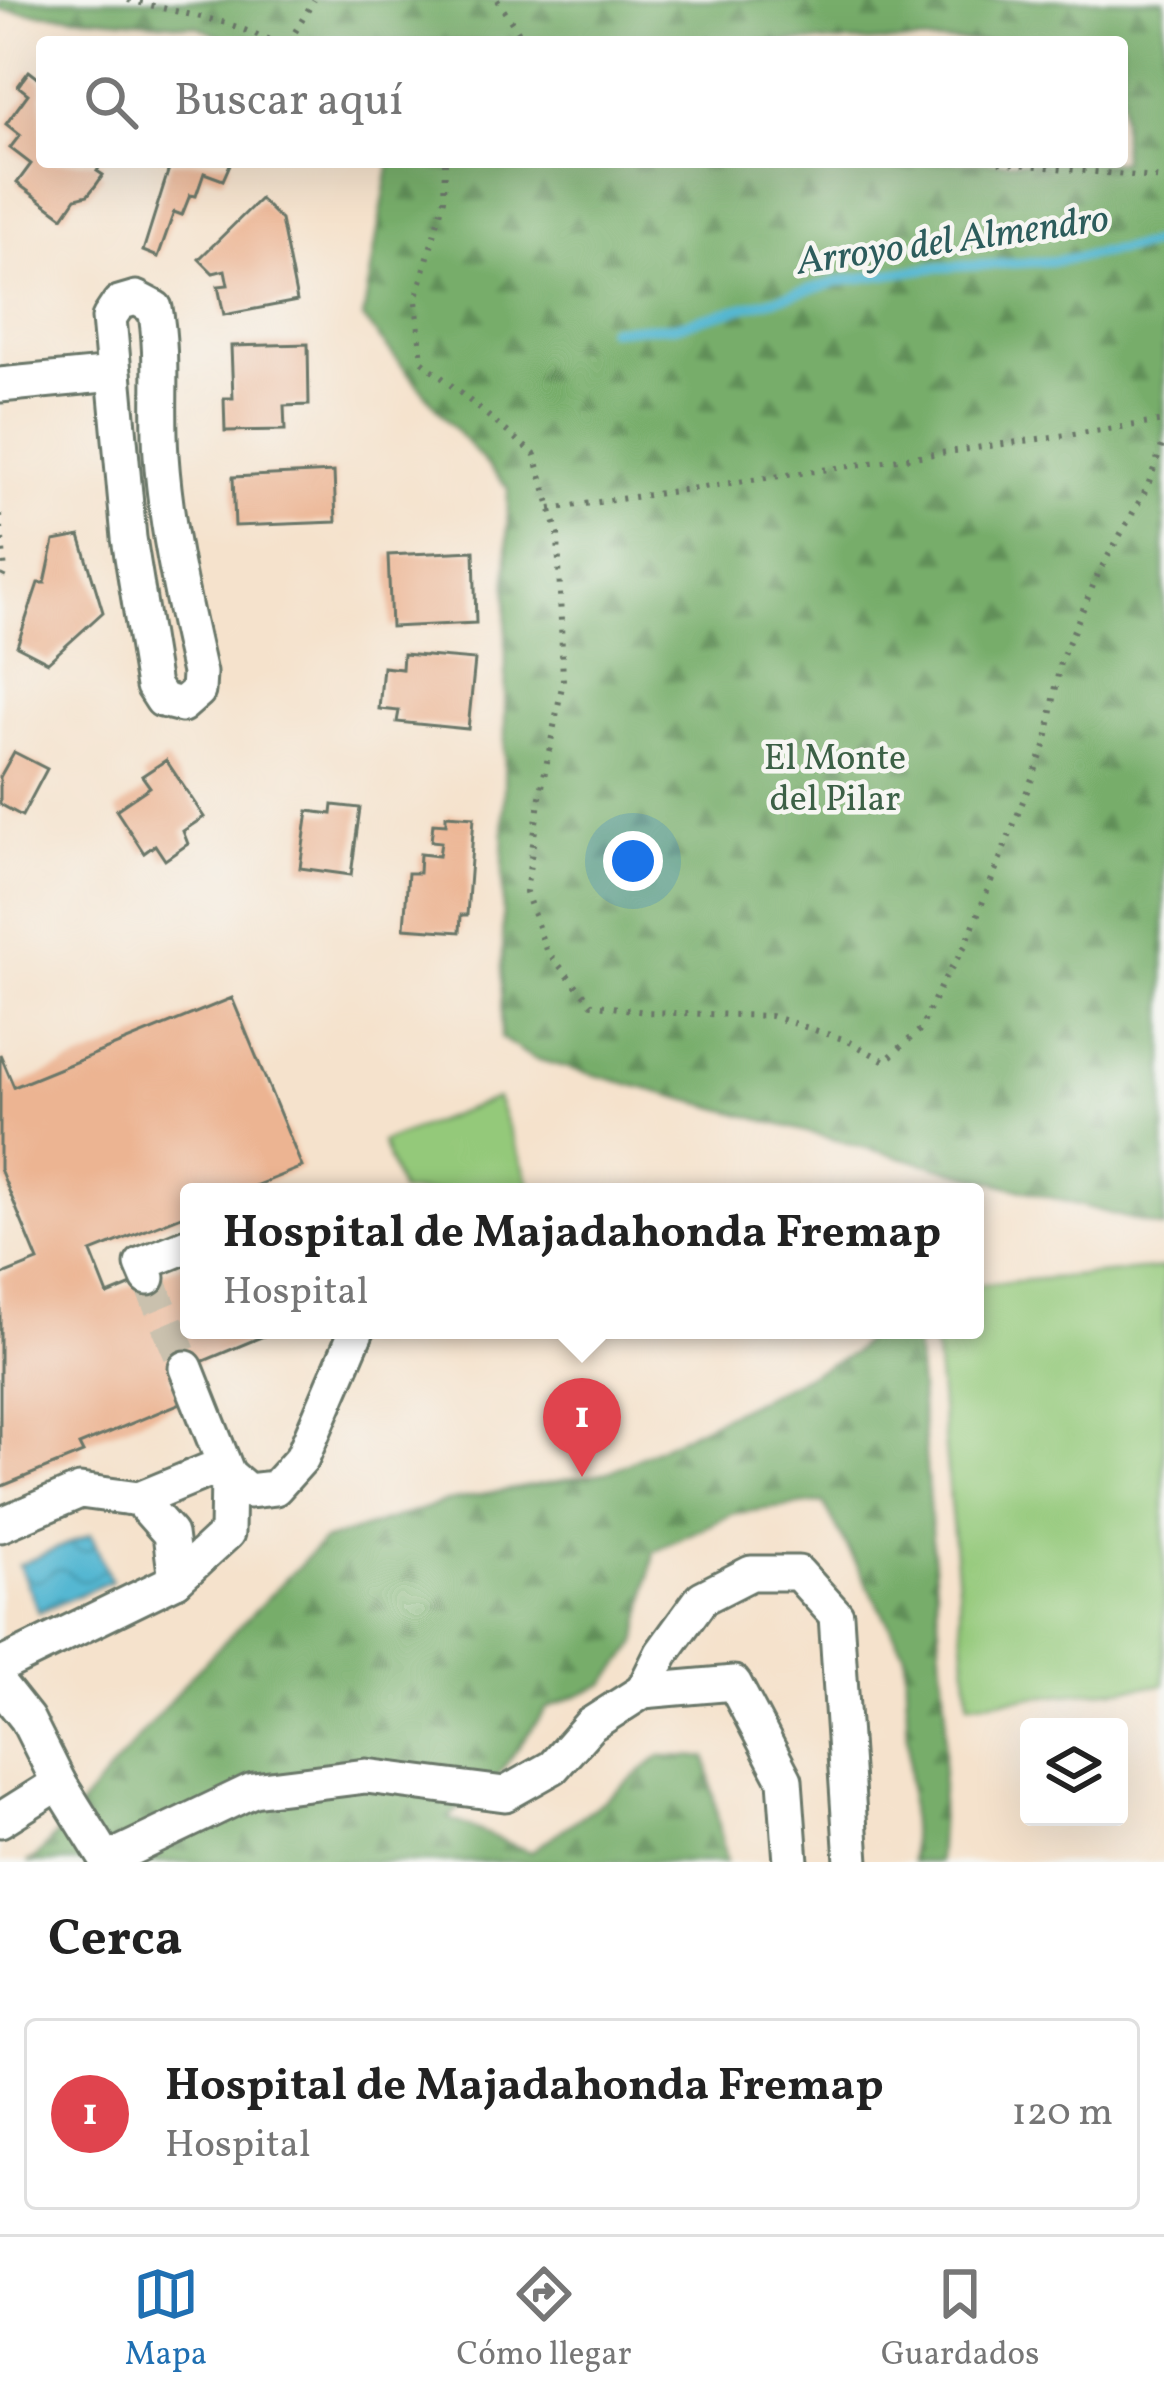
<!DOCTYPE html>
<html lang="es">
<meta charset="utf-8">
<style>
:root{--surface:#fff;--page:#f6f6f6;--text:#222;--muted:#767676;--line:#e0e0e0;--accent:#1f6fb2}
body{margin:0;font-family:Vollkorn,serif;background:var(--page);color:var(--text)}
.controls{position:absolute;right:36px;bottom:36px;display:grid;overflow:hidden;border-radius:12px;box-shadow:0 12px 48px #0002}
.controls button{width:108px;height:108px;display:grid;place-items:center;padding:0;border:0;border-bottom:3px solid var(--line);background:var(--surface);color:var(--text);font:60px sans-serif}
.you{position:absolute;left:633px;top:861px;width:42px;height:42px;margin:-30px;border:9px solid #fff;border-radius:50%;background:#1a73e8;box-shadow:0 0 0 18px #1a73e833}
.badge{display:grid;place-items:center;width:78px;height:78px;border-radius:50%;background:var(--accent);color:#fff;font-size:39px;font-weight:700}
.pin{position:absolute;translate:-50% -99px;filter:drop-shadow(0 3px 6px #0008)}
.pin::after{content:'';position:absolute;top:63px;width:42px;height:36px;background:inherit;clip-path:polygon(0 0,100% 0,50% 100%)}
.popup{position:absolute;left:180px;top:1183px;width:804px;height:156px;box-sizing:border-box;display:grid;place-content:center;border-radius:12px;background:var(--surface);filter:drop-shadow(0 3px 9px #0005);font-size:39px;white-space:nowrap;color:var(--muted)}
.popup b{font-size:45px;color:var(--text)}
.popup::after{content:'';position:absolute;left:50%;top:100%;margin-left:-24px;border:24px solid transparent;border-top-color:var(--surface)}
.list{margin:0;padding:0;list-style:none}
h2{display:flex;justify-content:space-between;align-items:center;height:156px;margin:0;padding:0 48px;font-size:51px}
h2 small{font-size:39px;font-weight:400;color:var(--muted)}
.list li{display:grid;grid-template-columns:78px 1fr auto;gap:36px;align-items:center;box-sizing:border-box;height:192px;margin:0 24px 24px;padding:0 24px;border:3px solid var(--line);border-radius:12px}
.list b{display:block;font-size:45px;white-space:nowrap}
.list p{margin:0;font-size:39px;white-space:nowrap;color:var(--muted)}
.list em{font-size:39px;font-style:normal;color:var(--muted)}
.icon{flex:none;width:66px;height:66px;fill:none;stroke:currentColor;stroke-width:2;stroke-linecap:round;stroke-linejoin:round}
.map{position:relative;flex:none;width:1164px;height:1862px;overflow:hidden}
.search{position:absolute;background:var(--surface);box-shadow:0 12px 48px #0002;left:36px;right:36px;top:36px;height:132px;display:flex;align-items:center;gap:30px;box-sizing:border-box;padding:0 42px;border-radius:12px;color:var(--muted);font-size:45px}
.sheet{height:372px;background:var(--surface)}
nav{display:flex;justify-content:space-around;align-items:center;box-sizing:border-box;height:168px;border-top:3px solid var(--line);background:var(--surface);font-size:33px;color:var(--muted)}
nav a{display:grid;justify-items:center;gap:6px}
nav .on{color:var(--accent)}
.map>svg:first-child{display:block}
</style>
<div class="map">
<svg width="1164" height="1862" viewBox="0 0 1164 1862">
<defs>
<pattern id="forest-firs" width="22" height="20" patternUnits="userSpaceOnUse" patternTransform="scale(3)"><rect width="22" height="20" fill="#77ad6a"/><path d="M5 1l3.5 6h-7zM16 11l3.5 6h-7z" fill="#618e58"/></pattern>
<pattern id="water-waves" width="16" height="10" patternUnits="userSpaceOnUse" patternTransform="scale(3)"><rect width="16" height="10" fill="#54b7d2"/><path d="M0 5q4-4 8 0t8 0" fill="none" stroke="#4596ab"/></pattern>
</defs>
<rect width="100%" height="100%" fill="#f6f6f2"/>
<filter id="ink" filterUnits="userSpaceOnUse"><feTurbulence type="fractalNoise" baseFrequency=".00833" numOctaves="2"/><feDisplacementMap in="SourceGraphic" scale="24" xChannelSelector="R" yChannelSelector="G"/><feConvolveMatrix kernelMatrix="1 2 1 2 8 2 1 2 1" color-interpolation-filters="sRGB"/></filter>
<filter id="wash" filterUnits="userSpaceOnUse"><feTurbulence type="fractalNoise" baseFrequency=".004" numOctaves="4" result="noise"/><feDisplacementMap in="SourceGraphic" scale="48" xChannelSelector="R" yChannelSelector="G"/><feGaussianBlur stdDeviation="2.7" result="paint"/><feColorMatrix in="noise" values="0 0 0 0 0 0 0 0 0 0 0 0 0 0 0 0 0 1.4 0 .05"/><feComposite in="paint" operator="in"/></filter>
<g filter="url(#wash)">
<rect width="100%" height="100%" fill="#f5e2cc"/>
<!-- forest -->
<g fill="url(#forest-firs)" stroke="#4b754f" stroke-width="3">
<path d="M0,0H1164V1228L532,1058L501,1038L508,488L447,420L363,318L390,162H1122V42H232L197,26L0,10Z"/>
<path d="M874,1330H915L946,1715L938,1862H912L905,1654L823,1502L735,1513L654,1551L637,1643L605,1684L547,1708L498,1775L448,1818L530,1852L604,1801L660,1756L706,1757L726,1862H27L36,1858L193,1674L323,1541L448,1501L609,1472L853,1353Z"/>
</g>
<!-- garden -->
<g fill="#94c97a" stroke="#5a8357" stroke-width="3">
<path d="M497,1098L533,1192H401L382,1142Z"/>
<path d="M1164,1268V1685L969,1703L934,1330H975V1285Z"/>
</g>
<!-- water -->
<path fill="url(#water-waves)" stroke="#3a7a83" stroke-width="3" d="M91,1534L111,1581L39,1612L19,1565Z"/>
<g fill="none" stroke-linecap="round" stroke-linejoin="round">
<!-- stream -->
<path stroke="#54b7d2" stroke-width="10" d="M610,329L675,326L841,281L930,268L1056,261L1164,242"/>
</g>
<g id="blocks">
<!-- building -->
<g fill="#ecb492">
<path d="M29,71L42,81V162H103L97,171L103,175L96,185L88,195L76,198L63,217L17,183L31,164L10,148L20,135L6,124L28,94L18,86Z"/>
<path d="M171,162H231L223,180L204,173L196,196L190,195L182,215L174,212L158,257L143,251Z"/>
<path d="M260,199L281,220L297,301L224,315L218,286L228,285L225,270L213,273L199,259Z"/>
<path d="M308,344L309,405L284,406L285,430L225,431L224,398H233L231,346Z"/>
<path d="M334,472L336,522L235,526L233,477Z"/>
<path d="M80,536L103,612L48,662L17,646L38,583H45L54,541Z"/>
<path d="M474,551L476,623L391,627L388,555Z"/>
<path d="M403,654L475,660L468,729L397,722L399,711L379,709L383,667L402,669Z"/>
<path d="M14,752L47,769L22,816L0,804V777Z"/>
<path d="M166,760L204,817L183,831L188,844L165,860L155,845L144,853L116,810L150,787L142,776Z"/>
<path d="M333,805L360,808L351,875L300,868L308,811L332,814Z"/>
<path d="M446,815L474,817L467,915H461L460,932L404,928L408,873H419L420,854L439,856L441,842L431,841L433,823L446,824Z"/>
<path d="M232,998L302,1167L240,1192H189V1213L91,1252L108,1295L189,1261V1330H278L170,1375L181,1403L79,1445L83,1453L0,1487V1276L38,1261L0,1169V1054L14,1087Z"/>
</g>
</g>
</g>
<g filter="url(#ink)">
<use href="#blocks" fill-opacity="0" stroke="#6a7769" stroke-width="3"/>
<g fill="none" stroke-linecap="round" stroke-linejoin="round">
<!-- minor-tunnel -->
<path stroke="#cac1ae" stroke-width="33" stroke-dasharray="33 16" stroke-linecap="butt" d="M148,1278L186,1368"/>
<defs>
<g id="minor">
<path d="M136,298L155,308C164,356 157,406 161,455C166,529 183,601 199,673L198,691L182,705L162,700L153,686L129,538L109,318L119,303Z"/>
<path d="M0,385L114,374"/>
<path d="M148,1278L142,1264L189,1245"/>
<path d="M139,1499L207,1471L228,1474L248,1491L275,1488L302,1458L357,1330"/>
<path d="M0,1525L80,1491L139,1499L170,1534L176,1580L0,1666"/>
<path d="M176,1580L227,1533L228,1474L186,1368"/>
<path d="M0,1685L27,1719L59,1783L108,1862"/>
<path d="M643,1691L662,1653L702,1598L751,1573H798L836,1615L852,1862"/>
<path d="M0,1820L59,1783"/>
<path d="M107,1860L253,1790L366,1776L505,1794L553,1767L590,1725L643,1691L734,1683L785,1780L791,1862"/>
</g>
</defs>
<!-- minor casing -->
<use href="#minor" stroke="#6a7769" stroke-width="39"/>
<!-- path -->
<g stroke="#6a7769" stroke-width="6" stroke-dasharray="3 9" stroke-linecap="butt">
<path d="M128,0L226,23L276,42"/>
<path d="M497,0L525,42"/>
<path d="M289,42L314,0"/>
<path d="M445,162L444,199L416,300L422,361L535,455L558,534L563,681L539,802L526,892L546,950L592,1004L645,1012L771,1016L846,1040L885,1061L920,1030L942,983L966,944L1047,741L1060,662L1099,572L1147,488L1164,440"/>
<path d="M999,162L1164,179"/>
<path d="M550,509L1164,421"/>
<path d="M0,515L5,572L0,582"/>
</g>
<!-- minor -->
<use href="#minor" stroke="#fff" stroke-width="33"/>
</g>
</g>
<g text-anchor="middle" dominant-baseline="central" stroke-width="9" stroke-linejoin="round" paint-order="stroke">
<!-- park labels -->
<g font-size="36" fill="#3c6046" stroke="#f6f6f2">
<text x="835" y="760">El Monte<tspan x="835" dy="41">del Pilar</tspan></text>
</g>
<!-- water labels -->
<g font-size="39" font-style="italic" fill="#2c5c5c" stroke="#f6f6f2">
<text transform="translate(953 242) rotate(-8)">Arroyo del Almendro</text>
</g>
</g>
</svg>
<div class="controls">
<button><svg class="icon" aria-label="layers" viewBox="0 0 24 24"><path d="M12 4l9 5-9 5-9-5zM3 14l9 5 9-5"/></svg></button>
</div>
<div class="you"></div>
<div class="pin badge" style="left:582px;top:1477px;background:#e0444e">1</div>
<div class="popup"><b>Hospital de Majadahonda Fremap</b>Hospital</div>
<div class="search"><svg class="icon" aria-label="search" viewBox="0 0 24 24"><circle cx="10" cy="10" r="6"/><path d="M15 15l6 6"/></svg>Buscar aquí</div>
</div>
<section class="sheet">
<h2>Cerca<small></small></h2>
<ul class="list">
<li><span class="badge" style="background:#e0444e">1</span><div><b>Hospital de Majadahonda Fremap</b><p>Hospital</p></div><em>120 m</em></li>
</ul>
</section>
<nav>
<a class="on"><svg class="icon" aria-label="map" viewBox="0 0 24 24"><path d="M3 6l6-2 6 2 6-2v14l-6 2-6-2-6 2zM9 4v14M15 6v14"/></svg>Mapa</a>
<a><svg class="icon" aria-label="directions" viewBox="0 0 24 24"><path d="M12 3l9 9-9 9-9-9zM9 14v-3h6M13 9l2 2-2 2"/></svg>Cómo llegar</a>
<a><svg class="icon" aria-label="saved" viewBox="0 0 24 24"><path d="M7 4h10v16l-5-4-5 4z"/></svg>Guardados</a>
</nav>
